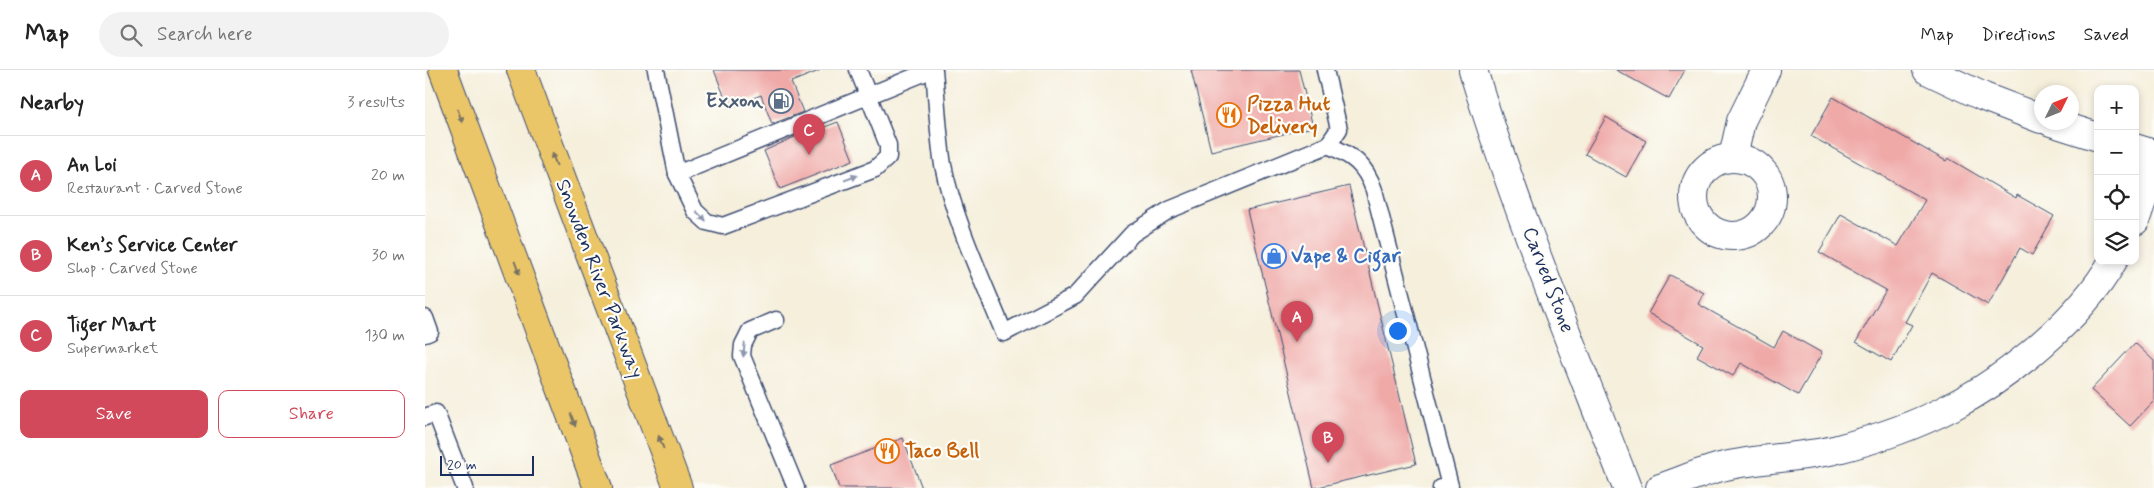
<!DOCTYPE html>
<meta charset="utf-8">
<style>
:root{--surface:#fff;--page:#f2f2f2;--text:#222;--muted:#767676;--line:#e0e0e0;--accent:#d1495b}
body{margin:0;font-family:Mynerve,sans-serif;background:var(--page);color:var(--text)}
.controls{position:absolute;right:15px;top:15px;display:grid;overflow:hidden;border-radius:10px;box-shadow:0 2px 8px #0003}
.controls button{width:45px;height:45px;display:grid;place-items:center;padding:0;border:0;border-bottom:1px solid var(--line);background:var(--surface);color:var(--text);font:25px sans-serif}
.compass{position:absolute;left:1609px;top:15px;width:45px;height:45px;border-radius:50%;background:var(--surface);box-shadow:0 2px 8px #0003;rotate:47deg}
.scale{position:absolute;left:15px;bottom:12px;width:94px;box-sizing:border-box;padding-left:5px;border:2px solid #1b2f5e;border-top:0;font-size:14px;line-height:18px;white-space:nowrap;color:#1b2f5e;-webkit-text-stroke:4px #fdfcf7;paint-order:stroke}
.you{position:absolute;left:972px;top:260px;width:18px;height:18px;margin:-12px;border:4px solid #fff;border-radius:50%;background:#1a73e8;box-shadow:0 0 0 8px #1a73e833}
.badge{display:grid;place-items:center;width:32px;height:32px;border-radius:50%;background:var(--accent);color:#fff;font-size:16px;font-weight:700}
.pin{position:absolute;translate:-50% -41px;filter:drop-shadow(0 1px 2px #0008)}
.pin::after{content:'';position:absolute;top:26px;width:18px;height:15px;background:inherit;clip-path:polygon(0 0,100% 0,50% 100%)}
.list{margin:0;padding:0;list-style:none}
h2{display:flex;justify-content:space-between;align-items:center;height:65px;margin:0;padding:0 20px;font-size:21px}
h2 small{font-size:16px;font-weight:400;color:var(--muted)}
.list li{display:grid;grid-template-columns:32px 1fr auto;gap:15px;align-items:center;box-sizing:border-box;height:80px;padding:0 20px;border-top:1px solid var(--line)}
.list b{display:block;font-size:19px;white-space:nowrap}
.list p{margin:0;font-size:16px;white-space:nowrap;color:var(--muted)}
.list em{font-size:16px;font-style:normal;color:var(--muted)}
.actions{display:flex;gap:10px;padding:15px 20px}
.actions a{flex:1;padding:11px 0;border:1px solid var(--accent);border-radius:10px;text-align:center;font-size:18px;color:var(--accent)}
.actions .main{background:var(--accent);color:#fff}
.icon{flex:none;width:28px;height:28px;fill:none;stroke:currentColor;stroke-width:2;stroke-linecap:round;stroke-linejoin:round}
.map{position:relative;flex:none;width:1729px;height:418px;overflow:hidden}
header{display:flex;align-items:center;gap:30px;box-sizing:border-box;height:70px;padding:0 25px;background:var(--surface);border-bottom:1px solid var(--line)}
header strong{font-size:24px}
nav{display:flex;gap:28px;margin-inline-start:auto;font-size:18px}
.search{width:350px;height:45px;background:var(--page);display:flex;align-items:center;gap:12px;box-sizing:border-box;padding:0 18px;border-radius:28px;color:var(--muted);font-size:19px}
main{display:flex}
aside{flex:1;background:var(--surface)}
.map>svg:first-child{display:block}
</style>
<header>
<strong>Map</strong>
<div class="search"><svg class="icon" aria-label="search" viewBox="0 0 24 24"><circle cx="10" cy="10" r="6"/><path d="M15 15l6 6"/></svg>Search here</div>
<nav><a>Map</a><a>Directions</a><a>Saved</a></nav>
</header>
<main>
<aside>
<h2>Nearby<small>3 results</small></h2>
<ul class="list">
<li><span class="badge">A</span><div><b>An Loi</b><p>Restaurant · Carved Stone</p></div><em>20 m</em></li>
<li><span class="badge">B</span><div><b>Ken’s Service Center</b><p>Shop · Carved Stone</p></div><em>30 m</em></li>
<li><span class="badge">C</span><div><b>Tiger Mart</b><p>Supermarket</p></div><em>130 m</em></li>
</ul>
<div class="actions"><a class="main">Save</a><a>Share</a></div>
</aside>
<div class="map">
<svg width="1729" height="418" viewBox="0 0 1729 418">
<rect width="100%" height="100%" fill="#fdfcf7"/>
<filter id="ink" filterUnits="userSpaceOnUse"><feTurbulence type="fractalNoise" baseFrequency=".02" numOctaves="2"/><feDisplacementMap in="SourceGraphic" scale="10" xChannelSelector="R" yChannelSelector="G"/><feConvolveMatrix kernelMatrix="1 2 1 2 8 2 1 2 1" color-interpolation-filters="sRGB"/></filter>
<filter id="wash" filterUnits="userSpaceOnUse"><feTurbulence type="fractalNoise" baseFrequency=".0096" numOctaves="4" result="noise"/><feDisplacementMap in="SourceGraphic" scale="20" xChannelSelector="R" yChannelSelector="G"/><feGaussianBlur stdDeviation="1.12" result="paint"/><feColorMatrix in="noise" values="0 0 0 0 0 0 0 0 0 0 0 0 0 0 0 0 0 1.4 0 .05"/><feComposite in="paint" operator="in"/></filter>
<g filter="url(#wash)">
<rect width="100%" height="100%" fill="#f5efdc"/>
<g id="blocks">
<!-- building -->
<g fill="#efa9a7">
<path d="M289,0H394V1L366,12L378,42L347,54L336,25L304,38Z"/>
<path d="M766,0H874L888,57L786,81Z"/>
<path d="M1191,0H1260L1244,29Z"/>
<path d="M1408,27L1521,91L1523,88L1591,128L1592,125L1629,146L1607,185L1595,178L1563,235L1507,203L1480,252L1487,255L1466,292L1431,272L1461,220L1394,182L1416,144L1473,176L1500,130L1386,66Z"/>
<path d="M1181,47L1221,71L1201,107L1160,84Z"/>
<path d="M413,52L428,90L355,119L339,81L385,60L386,62Z"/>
<path d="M924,116L991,394L889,418L822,140Z"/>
<path d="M1245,205L1279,223L1273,234L1349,277L1358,261L1397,283L1373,325L1316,293L1308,306L1272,286L1278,275L1223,243Z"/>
<path d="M1710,273L1729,291V331L1705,356L1666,320Z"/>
<path d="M478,368L497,418H414L406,395Z"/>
</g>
</g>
</g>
<g filter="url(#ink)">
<use href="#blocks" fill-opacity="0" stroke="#3c4c71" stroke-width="1"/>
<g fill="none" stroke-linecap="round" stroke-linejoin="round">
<defs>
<g id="service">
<path d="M231,0L252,104L506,0"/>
<path d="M509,0C512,31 513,64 518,95C529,150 558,211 579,263L650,226L707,164L744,140L903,75L914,59L900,0"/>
<path d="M903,75C928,86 940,94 949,120L1025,416L1016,418"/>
<path d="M252,104L270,141L282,152L298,156L450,99L463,87V75L433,0"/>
<path d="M0,248L5,262L0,264"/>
<path d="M351,250L325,261L318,275L317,286L371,418"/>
<path d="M0,347L11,343L40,418"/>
</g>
<g id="minor">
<path d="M1048,0C1091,142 1149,280 1202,418"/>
<path d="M1502,0L1559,27L1616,49"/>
<path d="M1626,52L1673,67"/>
<path d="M1710,78L1729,84"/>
<path d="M1308,87L1316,51L1341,0"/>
<circle cx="1308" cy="127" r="39"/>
<path d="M1710,151L1729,97"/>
<path d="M1235,418C1256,411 1278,401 1300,396C1336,388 1373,388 1409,380C1448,370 1490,356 1526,337C1583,308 1656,248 1688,191"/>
</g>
<g id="primary">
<path d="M18,0L173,418"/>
<path d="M96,0L253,418"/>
</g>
</defs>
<!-- service casing -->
<use href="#service" stroke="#3c4c71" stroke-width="19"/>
<!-- minor casing -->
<use href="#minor" stroke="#3c4c71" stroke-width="30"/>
<!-- primary casing -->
<use href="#primary" stroke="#3c4c71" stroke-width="30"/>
<!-- service -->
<use href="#service" stroke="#fff" stroke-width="16"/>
<!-- minor -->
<use href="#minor" stroke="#fff" stroke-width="28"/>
<!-- primary -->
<use href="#primary" stroke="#ebc669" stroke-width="28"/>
</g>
<!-- one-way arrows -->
<defs><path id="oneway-solid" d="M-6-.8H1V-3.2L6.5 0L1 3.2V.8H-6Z" transform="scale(1.25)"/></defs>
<g fill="#797363">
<use href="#oneway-solid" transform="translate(35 46) rotate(70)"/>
<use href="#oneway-solid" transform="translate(129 89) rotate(-111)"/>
<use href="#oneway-solid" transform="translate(92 198) rotate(70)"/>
<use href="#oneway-solid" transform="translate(148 350) rotate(70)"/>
<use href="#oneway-solid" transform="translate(236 372) rotate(-111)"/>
</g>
<g fill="#8d97ae">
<use href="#oneway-solid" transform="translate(426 108) rotate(-21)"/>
<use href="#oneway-solid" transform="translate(276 146) rotate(44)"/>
<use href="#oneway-solid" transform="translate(319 280) rotate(96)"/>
</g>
</g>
<!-- icons -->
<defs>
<symbol id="fuel-ring" viewBox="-11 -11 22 22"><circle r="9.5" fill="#fdfcf7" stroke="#5c6f8a" stroke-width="1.5"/><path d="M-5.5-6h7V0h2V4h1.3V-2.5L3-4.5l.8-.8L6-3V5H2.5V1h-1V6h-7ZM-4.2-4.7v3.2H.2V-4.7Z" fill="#5c6f8a"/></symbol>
<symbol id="restaurant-ring" viewBox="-11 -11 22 22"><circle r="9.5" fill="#fdfcf7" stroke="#e8710a" stroke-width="1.5"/><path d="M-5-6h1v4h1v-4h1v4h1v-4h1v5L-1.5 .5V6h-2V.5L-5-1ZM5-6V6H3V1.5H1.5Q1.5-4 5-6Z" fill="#e8710a"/></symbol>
<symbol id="shop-ring" viewBox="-11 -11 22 22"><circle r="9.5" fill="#fdfcf7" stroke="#3f7fe0" stroke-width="1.5"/><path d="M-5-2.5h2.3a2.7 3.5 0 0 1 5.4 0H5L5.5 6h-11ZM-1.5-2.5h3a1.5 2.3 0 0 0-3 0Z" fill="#3f7fe0"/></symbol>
</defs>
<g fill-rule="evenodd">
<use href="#fuel-ring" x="342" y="17" width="28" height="28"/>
<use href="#restaurant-ring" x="790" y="31" width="28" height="28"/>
<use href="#shop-ring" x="835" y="172" width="28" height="28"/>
<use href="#restaurant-ring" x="448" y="367" width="28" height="28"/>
</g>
<g text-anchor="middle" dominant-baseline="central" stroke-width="4.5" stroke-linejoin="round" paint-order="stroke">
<!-- service labels -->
<g font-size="20" font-weight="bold" fill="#4e5e75" stroke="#fdfcf7" text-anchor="end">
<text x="338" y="31">Exxon</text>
</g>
<!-- food labels -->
<g font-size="20" font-weight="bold" fill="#c56008" stroke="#fdfcf7" text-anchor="start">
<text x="822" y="34">Pizza Hut<tspan x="822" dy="23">Delivery</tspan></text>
<text x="480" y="381">Taco Bell</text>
</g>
<!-- shop labels -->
<g font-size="20" font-weight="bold" fill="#366cbe" stroke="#fdfcf7" text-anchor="start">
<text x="866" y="186">Vape &amp; Cigar</text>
</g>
<!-- street labels -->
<g font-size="20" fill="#1b2f5e" stroke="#fdfcf7">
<text transform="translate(174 209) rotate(69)">Snowden River Parkway</text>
<text transform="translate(1123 210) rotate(69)">Carved Stone</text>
</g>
</g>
</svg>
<div class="controls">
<button>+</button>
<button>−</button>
<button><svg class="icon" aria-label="locate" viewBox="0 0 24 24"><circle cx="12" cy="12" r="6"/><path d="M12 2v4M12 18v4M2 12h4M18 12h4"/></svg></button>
<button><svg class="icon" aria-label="layers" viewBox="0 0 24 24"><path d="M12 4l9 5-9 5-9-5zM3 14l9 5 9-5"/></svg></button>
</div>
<svg class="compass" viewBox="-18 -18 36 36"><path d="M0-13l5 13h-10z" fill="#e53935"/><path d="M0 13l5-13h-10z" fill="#767676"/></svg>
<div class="scale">20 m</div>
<div class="you"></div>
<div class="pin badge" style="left:872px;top:272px">A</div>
<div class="pin badge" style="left:903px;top:393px">B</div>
<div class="pin badge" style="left:384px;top:85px">C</div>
</div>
</main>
